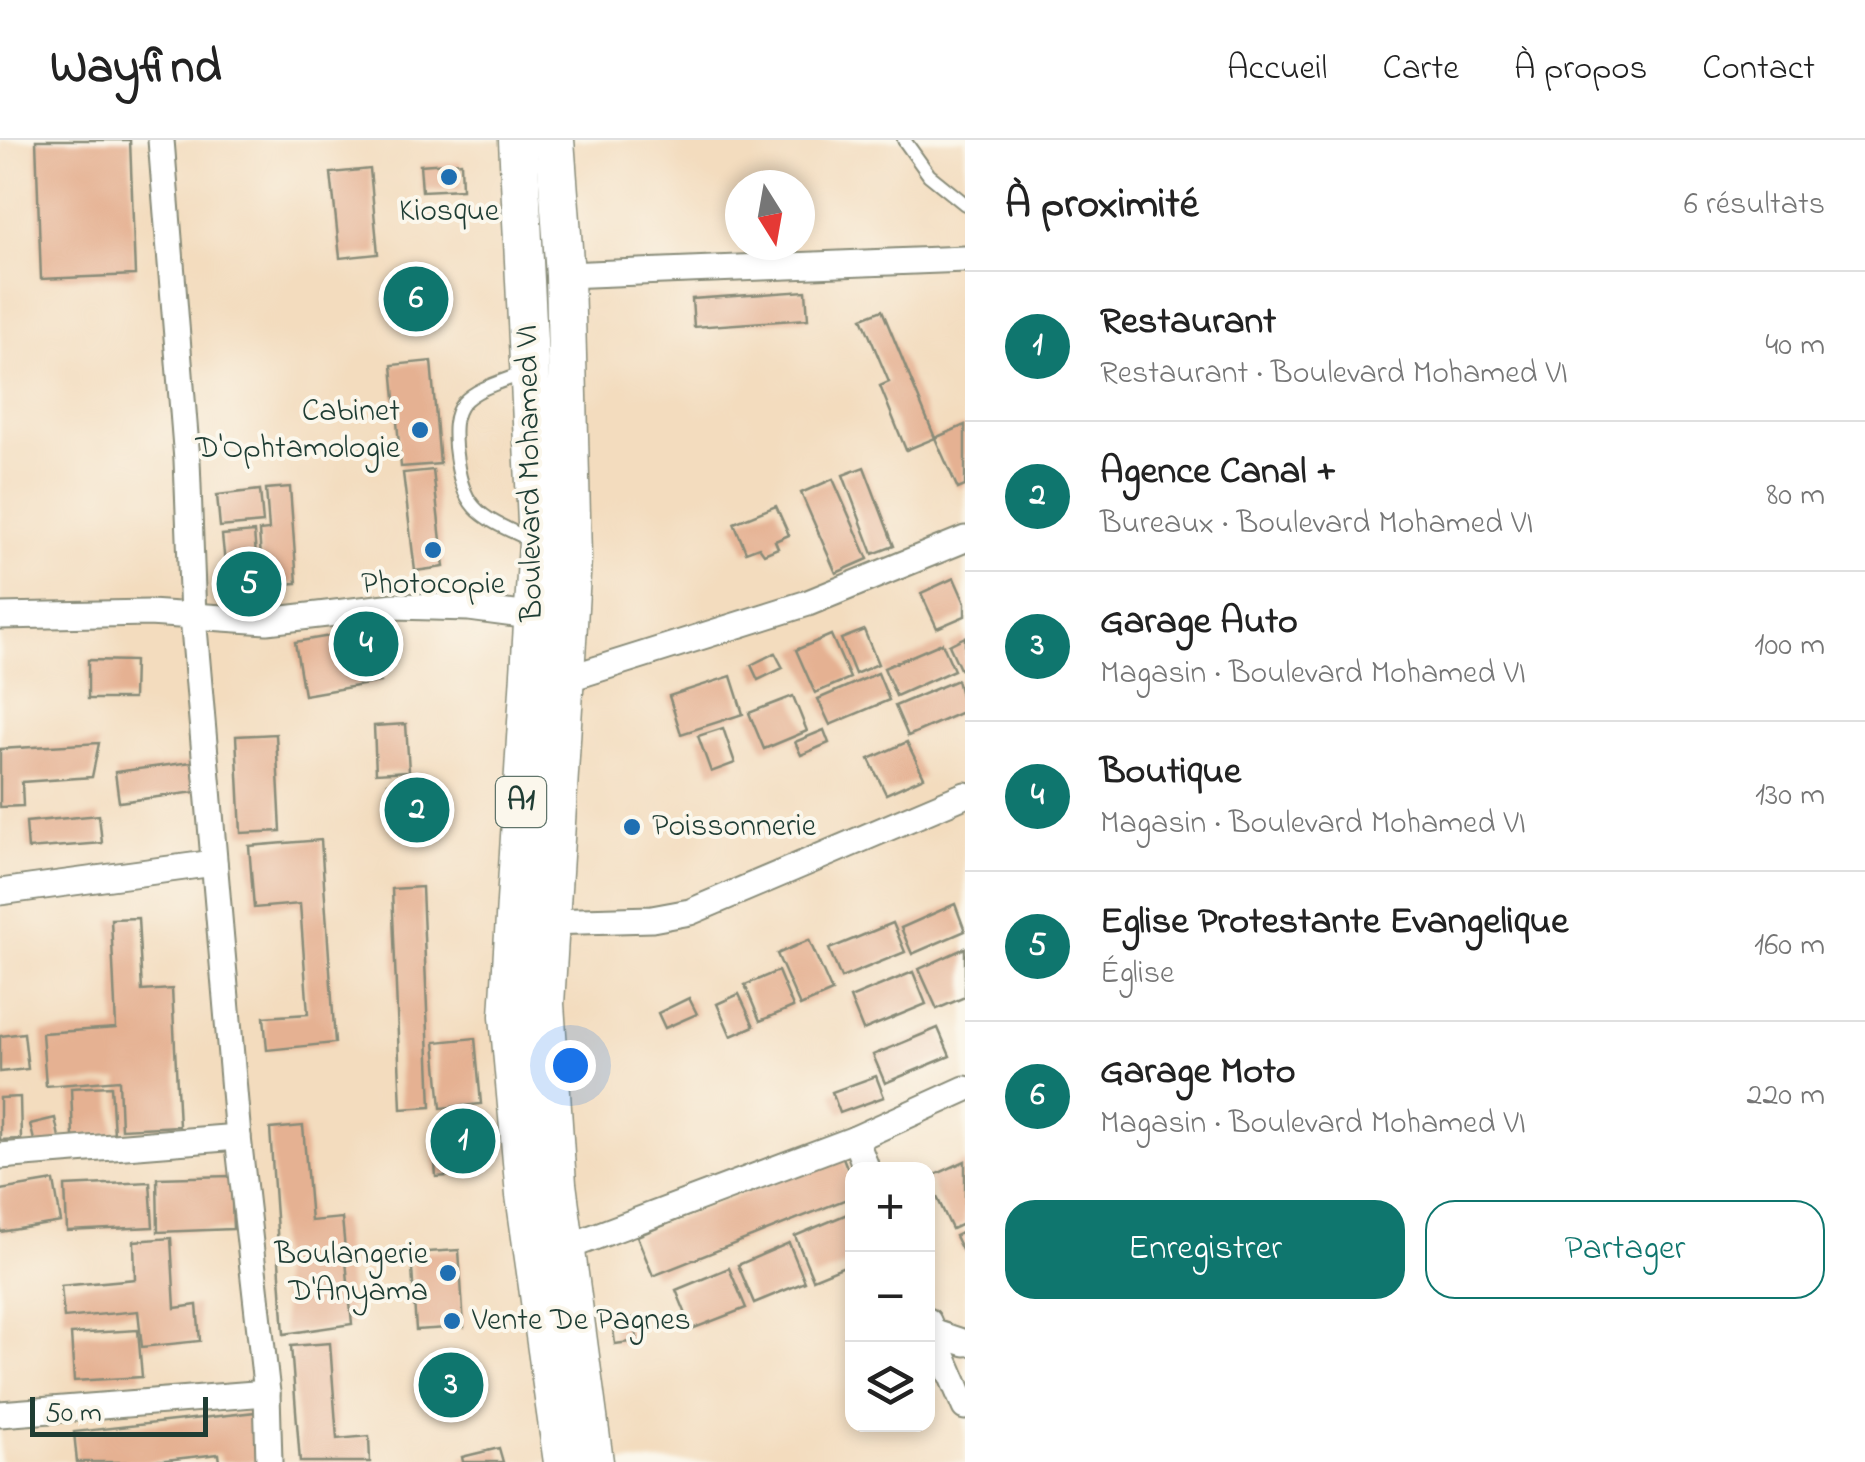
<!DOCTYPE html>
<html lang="fr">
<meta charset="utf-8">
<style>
:root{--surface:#fff;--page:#f2f2f2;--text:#222;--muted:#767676;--line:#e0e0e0;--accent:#0f766e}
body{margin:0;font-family:"Indie Flower",sans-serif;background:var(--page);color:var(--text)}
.controls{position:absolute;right:30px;bottom:30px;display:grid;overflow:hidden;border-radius:20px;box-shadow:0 5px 15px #0003}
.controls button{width:90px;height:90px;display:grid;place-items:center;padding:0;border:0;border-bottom:2px solid var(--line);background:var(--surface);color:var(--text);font:50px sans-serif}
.compass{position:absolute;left:725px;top:30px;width:90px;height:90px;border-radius:50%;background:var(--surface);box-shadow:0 5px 15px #0003;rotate:169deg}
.scale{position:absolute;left:30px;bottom:25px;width:178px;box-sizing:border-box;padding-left:10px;border:5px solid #1f3d34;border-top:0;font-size:28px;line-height:35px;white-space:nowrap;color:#1f3d34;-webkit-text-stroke:8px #fbf7ec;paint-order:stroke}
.you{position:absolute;left:570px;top:925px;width:35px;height:35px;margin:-25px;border:8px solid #fff;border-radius:50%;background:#1a73e8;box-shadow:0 0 0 15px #1a73e833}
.badge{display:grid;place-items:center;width:65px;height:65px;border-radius:50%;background:var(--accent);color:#fff;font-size:32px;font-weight:700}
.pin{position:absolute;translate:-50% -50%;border:5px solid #fff;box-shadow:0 2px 10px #0006}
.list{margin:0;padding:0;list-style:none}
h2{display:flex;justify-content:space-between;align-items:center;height:130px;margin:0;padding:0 40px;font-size:42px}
h2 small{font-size:32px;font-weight:400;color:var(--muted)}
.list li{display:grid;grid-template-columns:65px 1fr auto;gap:30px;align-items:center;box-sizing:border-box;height:150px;padding:0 40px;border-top:2px solid var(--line)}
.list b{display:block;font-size:38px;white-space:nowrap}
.list p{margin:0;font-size:32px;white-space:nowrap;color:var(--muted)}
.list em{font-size:32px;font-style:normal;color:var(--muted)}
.actions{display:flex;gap:20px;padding:30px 40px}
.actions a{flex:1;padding:22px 0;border:2px solid var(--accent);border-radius:30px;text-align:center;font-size:35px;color:var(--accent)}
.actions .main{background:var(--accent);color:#fff}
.icon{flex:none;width:55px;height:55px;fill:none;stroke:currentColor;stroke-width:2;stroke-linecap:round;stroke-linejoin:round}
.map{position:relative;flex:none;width:965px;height:1322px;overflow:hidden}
header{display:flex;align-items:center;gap:60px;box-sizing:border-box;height:140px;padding:0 50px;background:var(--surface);border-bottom:2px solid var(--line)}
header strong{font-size:48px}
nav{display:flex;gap:55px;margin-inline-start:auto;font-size:35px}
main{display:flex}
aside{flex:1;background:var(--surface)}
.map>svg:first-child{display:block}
</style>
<header>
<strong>Wayfind</strong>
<nav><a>Accueil</a><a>Carte</a><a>À propos</a><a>Contact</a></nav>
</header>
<main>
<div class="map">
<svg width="965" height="1322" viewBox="0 0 965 1322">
<rect width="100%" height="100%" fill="#fbf7ec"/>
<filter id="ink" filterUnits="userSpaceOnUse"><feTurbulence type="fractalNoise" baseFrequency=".01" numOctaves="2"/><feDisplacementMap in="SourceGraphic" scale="20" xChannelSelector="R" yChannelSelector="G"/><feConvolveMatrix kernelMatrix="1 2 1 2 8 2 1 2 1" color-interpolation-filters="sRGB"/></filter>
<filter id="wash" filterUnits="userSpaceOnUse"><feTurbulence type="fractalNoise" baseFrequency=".0048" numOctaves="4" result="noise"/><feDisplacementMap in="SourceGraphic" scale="40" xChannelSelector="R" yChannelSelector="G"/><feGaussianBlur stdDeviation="2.25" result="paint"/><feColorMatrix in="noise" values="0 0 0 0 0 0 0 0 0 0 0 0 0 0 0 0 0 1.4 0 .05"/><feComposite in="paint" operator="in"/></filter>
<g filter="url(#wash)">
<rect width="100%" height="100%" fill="#f3dcbe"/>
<g id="blocks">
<!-- building -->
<g fill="#e5b192">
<path d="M36,0H130L135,135L41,139Z"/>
<path d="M461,22L462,49L422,51L420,25Z"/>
<path d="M370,29L378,114L340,118L331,33Z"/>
<path d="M806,151L808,179L694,187L692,159Z"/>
<path d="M882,170L935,298L965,285V346L958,349L935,298L906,310L880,246L889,242L862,178Z"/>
<path d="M431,221L440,324L401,327L392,225Z"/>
<path d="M864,327L894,406L873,414L843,335Z"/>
<path d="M433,330L444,427L415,431L403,333Z"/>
<path d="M833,339L868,419L836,433L801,353Z"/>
<path d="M290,347L297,443L263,445L259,391L269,390L266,349Z"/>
<path d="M260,350L263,383L220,387L217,355Z"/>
<path d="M776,366L789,395L775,401L778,408L764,414L759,407L746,412L734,383Z"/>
<path d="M254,392L259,451L228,454L222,395Z"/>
<path d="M954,438L965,463V476L937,488L921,453Z"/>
<path d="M371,489L380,542L304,555L295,502Z"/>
<path d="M864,490L878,524L855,534L841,499Z"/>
<path d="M831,495L850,538L815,553L796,510Z"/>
<path d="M965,497V526L960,529L949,505Z"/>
<path d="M942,503L954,530L896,556L884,528Z"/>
<path d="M775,513L783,528L758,540L751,525Z"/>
<path d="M88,520L134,521L133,559H88Z"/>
<path d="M878,533L889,560L830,585L818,559Z"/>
<path d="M731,536L743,574L681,594L669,556Z"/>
<path d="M957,540L965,571L908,596L895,566Z"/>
<path d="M793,556L807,591L764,609L749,573Z"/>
<path d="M406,584L409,631L376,633L374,586Z"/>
<path d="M723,588L735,623L711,632L698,596Z"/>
<path d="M824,590L829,603L801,615L795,602Z"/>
<path d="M276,594L281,691L241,693L236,596Z"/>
<path d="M907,602L924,637L886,654L869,619Z"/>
<path d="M99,603L92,637L22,642L23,666L0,667V609Z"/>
<path d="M192,622L196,652L119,662L115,632Z"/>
<path d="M422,637L427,674L393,680L388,643Z"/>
<path d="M99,675L102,703L28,709L26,682Z"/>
<path d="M321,700L335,903L267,910L264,877L308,874L300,764L254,768L249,706Z"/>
<path d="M422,747L431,967L401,969L392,749Z"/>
<path d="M955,764L965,791L912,814L901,788Z"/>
<path d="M138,778L142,851L172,849L179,986L121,989L119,940L46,946L42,893L116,888L111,779Z"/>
<path d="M893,783L905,812L841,838L829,809Z"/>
<path d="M809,800L832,852L800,866L777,814Z"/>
<path d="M965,808V857L937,869L919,829Z"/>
<path d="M778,831L793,867L760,881L745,845Z"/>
<path d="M913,832L926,864L863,890L850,858Z"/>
<path d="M739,854L754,886L731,896L717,864Z"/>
<path d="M689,858L697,874L665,888L658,873Z"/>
<path d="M938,888L950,916L885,943L873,915Z"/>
<path d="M24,893L28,929L0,932V896Z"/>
<path d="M475,898L481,964L441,968L435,902Z"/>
<path d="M876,936L884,957L840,973L832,952Z"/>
<path d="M111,946L114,994L73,997L71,948Z"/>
<path d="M20,957L21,999L0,1000V958Z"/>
<path d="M55,978L60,1002L36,1008L30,984Z"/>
<path d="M303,986L311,1081L342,1078L352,1184L284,1194L270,989Z"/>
<path d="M471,993L473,1034L436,1037L433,995Z"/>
<path d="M842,1015L852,1040V1057L653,1136L637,1096Z"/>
<path d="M965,1021V1083L952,1089L928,1038Z"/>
<path d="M231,1036L233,1089L158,1092L157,1038Z"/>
<path d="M54,1041L61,1082L0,1092V1050Z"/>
<path d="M150,1042L153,1087L67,1091L65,1046Z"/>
<path d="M852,1072V1123L813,1139L795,1096Z"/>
<path d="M965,1091V1116L955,1096Z"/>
<path d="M171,1098L175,1168L197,1165L200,1201L142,1207L138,1171L64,1178L61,1146L135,1139L134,1101Z"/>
<path d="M789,1103L805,1142L754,1163L738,1125Z"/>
<path d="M459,1110L464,1187L416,1190L411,1113Z"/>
<path d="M729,1128L746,1168L692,1189L676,1150Z"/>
<path d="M634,1178L637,1201L615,1204L612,1181Z"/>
<path d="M138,1190L142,1237L74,1241L71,1194Z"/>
<path d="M330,1203L337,1299L369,1296L370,1322H300L291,1206Z"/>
<path d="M256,1272L262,1322H220L219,1314L147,1322H77L74,1292Z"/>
<path d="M499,1308L503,1322H463L462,1317Z"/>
</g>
</g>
</g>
<g filter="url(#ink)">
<use href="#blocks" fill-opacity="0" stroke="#898c79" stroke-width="2.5"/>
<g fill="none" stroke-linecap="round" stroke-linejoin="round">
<defs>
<g id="service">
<path d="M904,0L929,35L965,64"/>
<path d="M526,232C508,240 477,247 463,263C453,275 454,292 455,307C462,370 476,375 531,400"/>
</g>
<g id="minor">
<path d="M161,0L187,320L193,476L238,997L267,1253L269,1322"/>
<path d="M565,135L965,119"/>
<path d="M0,476L149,473L267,481L395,466L469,468L537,477"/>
<path d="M566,539L808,463L965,399"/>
<path d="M0,752L214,723"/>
<path d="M546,782L652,779L690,772L965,655"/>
<path d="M855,999L867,1030"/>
<path d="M0,1016L238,997"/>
<path d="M565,1108L855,999L965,949"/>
<path d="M928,1181L965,1267"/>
<path d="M932,1192L965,1203"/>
<path d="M0,1274L267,1253"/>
</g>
<g id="primary">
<path d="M518,0L538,403L509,876L525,1055L563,1322"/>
<path d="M555,0L565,135L572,418L545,864L557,1044L594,1322"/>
</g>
</defs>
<!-- service casing -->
<use href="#service" stroke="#898c79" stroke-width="16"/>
<!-- minor casing -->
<use href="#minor" stroke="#898c79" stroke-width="29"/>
<!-- primary casing -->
<use href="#primary" stroke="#898c79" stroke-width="41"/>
<!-- service -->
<use href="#service" stroke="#fff" stroke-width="12"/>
<!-- minor -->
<use href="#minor" stroke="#fff" stroke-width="25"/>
<!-- primary -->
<use href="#primary" stroke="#fff" stroke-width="38"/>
</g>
</g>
<!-- markers -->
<g fill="#1f6fb2" stroke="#fbf7ec" stroke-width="4">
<circle cx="449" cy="37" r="10"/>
<circle cx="420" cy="290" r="10"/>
<circle cx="433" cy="410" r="10"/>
<circle cx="632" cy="687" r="10"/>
<circle cx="448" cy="1133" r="10"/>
<circle cx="452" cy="1181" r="10"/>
</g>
<g text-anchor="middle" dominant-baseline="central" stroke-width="8" stroke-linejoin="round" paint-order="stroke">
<!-- shield labels -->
<rect fill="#fbf7ec" stroke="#61756b" stroke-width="2.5" x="496" y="637" width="50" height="50" rx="8"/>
<g font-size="30" font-weight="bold" fill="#1f3d34">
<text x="521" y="662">A1</text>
</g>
<!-- poi labels -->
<g font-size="32" fill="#1f3d34" stroke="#fbf7ec">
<text x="449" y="72">Kiosque</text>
<text x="400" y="272" text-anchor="end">Cabinet<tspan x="400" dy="37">D'Ophtamologie</tspan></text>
<text x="433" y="445">Photocopie</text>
<text x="652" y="687" text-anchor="start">Poissonnerie</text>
<text x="428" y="1115" text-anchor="end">Boulangerie<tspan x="428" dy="37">D'Anyama</tspan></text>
<text x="472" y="1181" text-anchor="start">Vente De Pagnes</text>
</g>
<!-- street labels -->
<g font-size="32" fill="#1f3d34" stroke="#fbf7ec">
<text transform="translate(531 333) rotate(-91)">Boulevard Mohamed VI</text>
</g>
</g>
</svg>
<div class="controls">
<button>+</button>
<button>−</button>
<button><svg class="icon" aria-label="layers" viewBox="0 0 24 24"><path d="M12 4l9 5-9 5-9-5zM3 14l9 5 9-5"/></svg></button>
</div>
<svg class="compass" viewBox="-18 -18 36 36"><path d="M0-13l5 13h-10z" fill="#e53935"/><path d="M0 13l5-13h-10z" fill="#767676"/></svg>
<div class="scale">50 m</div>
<div class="you"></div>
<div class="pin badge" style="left:463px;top:1001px">1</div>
<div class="pin badge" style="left:417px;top:670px">2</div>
<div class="pin badge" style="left:451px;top:1245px">3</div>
<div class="pin badge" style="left:366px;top:504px">4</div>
<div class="pin badge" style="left:249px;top:444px">5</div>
<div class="pin badge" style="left:416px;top:159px">6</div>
</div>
<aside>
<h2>À proximité<small>6 résultats</small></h2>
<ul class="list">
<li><span class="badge">1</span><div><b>Restaurant</b><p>Restaurant · Boulevard Mohamed VI</p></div><em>40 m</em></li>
<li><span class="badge">2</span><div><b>Agence Canal +</b><p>Bureaux · Boulevard Mohamed VI</p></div><em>80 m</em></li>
<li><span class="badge">3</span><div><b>Garage Auto</b><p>Magasin · Boulevard Mohamed VI</p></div><em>100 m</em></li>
<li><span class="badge">4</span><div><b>Boutique</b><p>Magasin · Boulevard Mohamed VI</p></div><em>130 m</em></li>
<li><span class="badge">5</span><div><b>Eglise Protestante Evangelique</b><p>Église</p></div><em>160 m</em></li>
<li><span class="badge">6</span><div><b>Garage Moto</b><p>Magasin · Boulevard Mohamed VI</p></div><em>220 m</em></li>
</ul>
<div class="actions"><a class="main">Enregistrer</a><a>Partager</a></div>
</aside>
</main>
